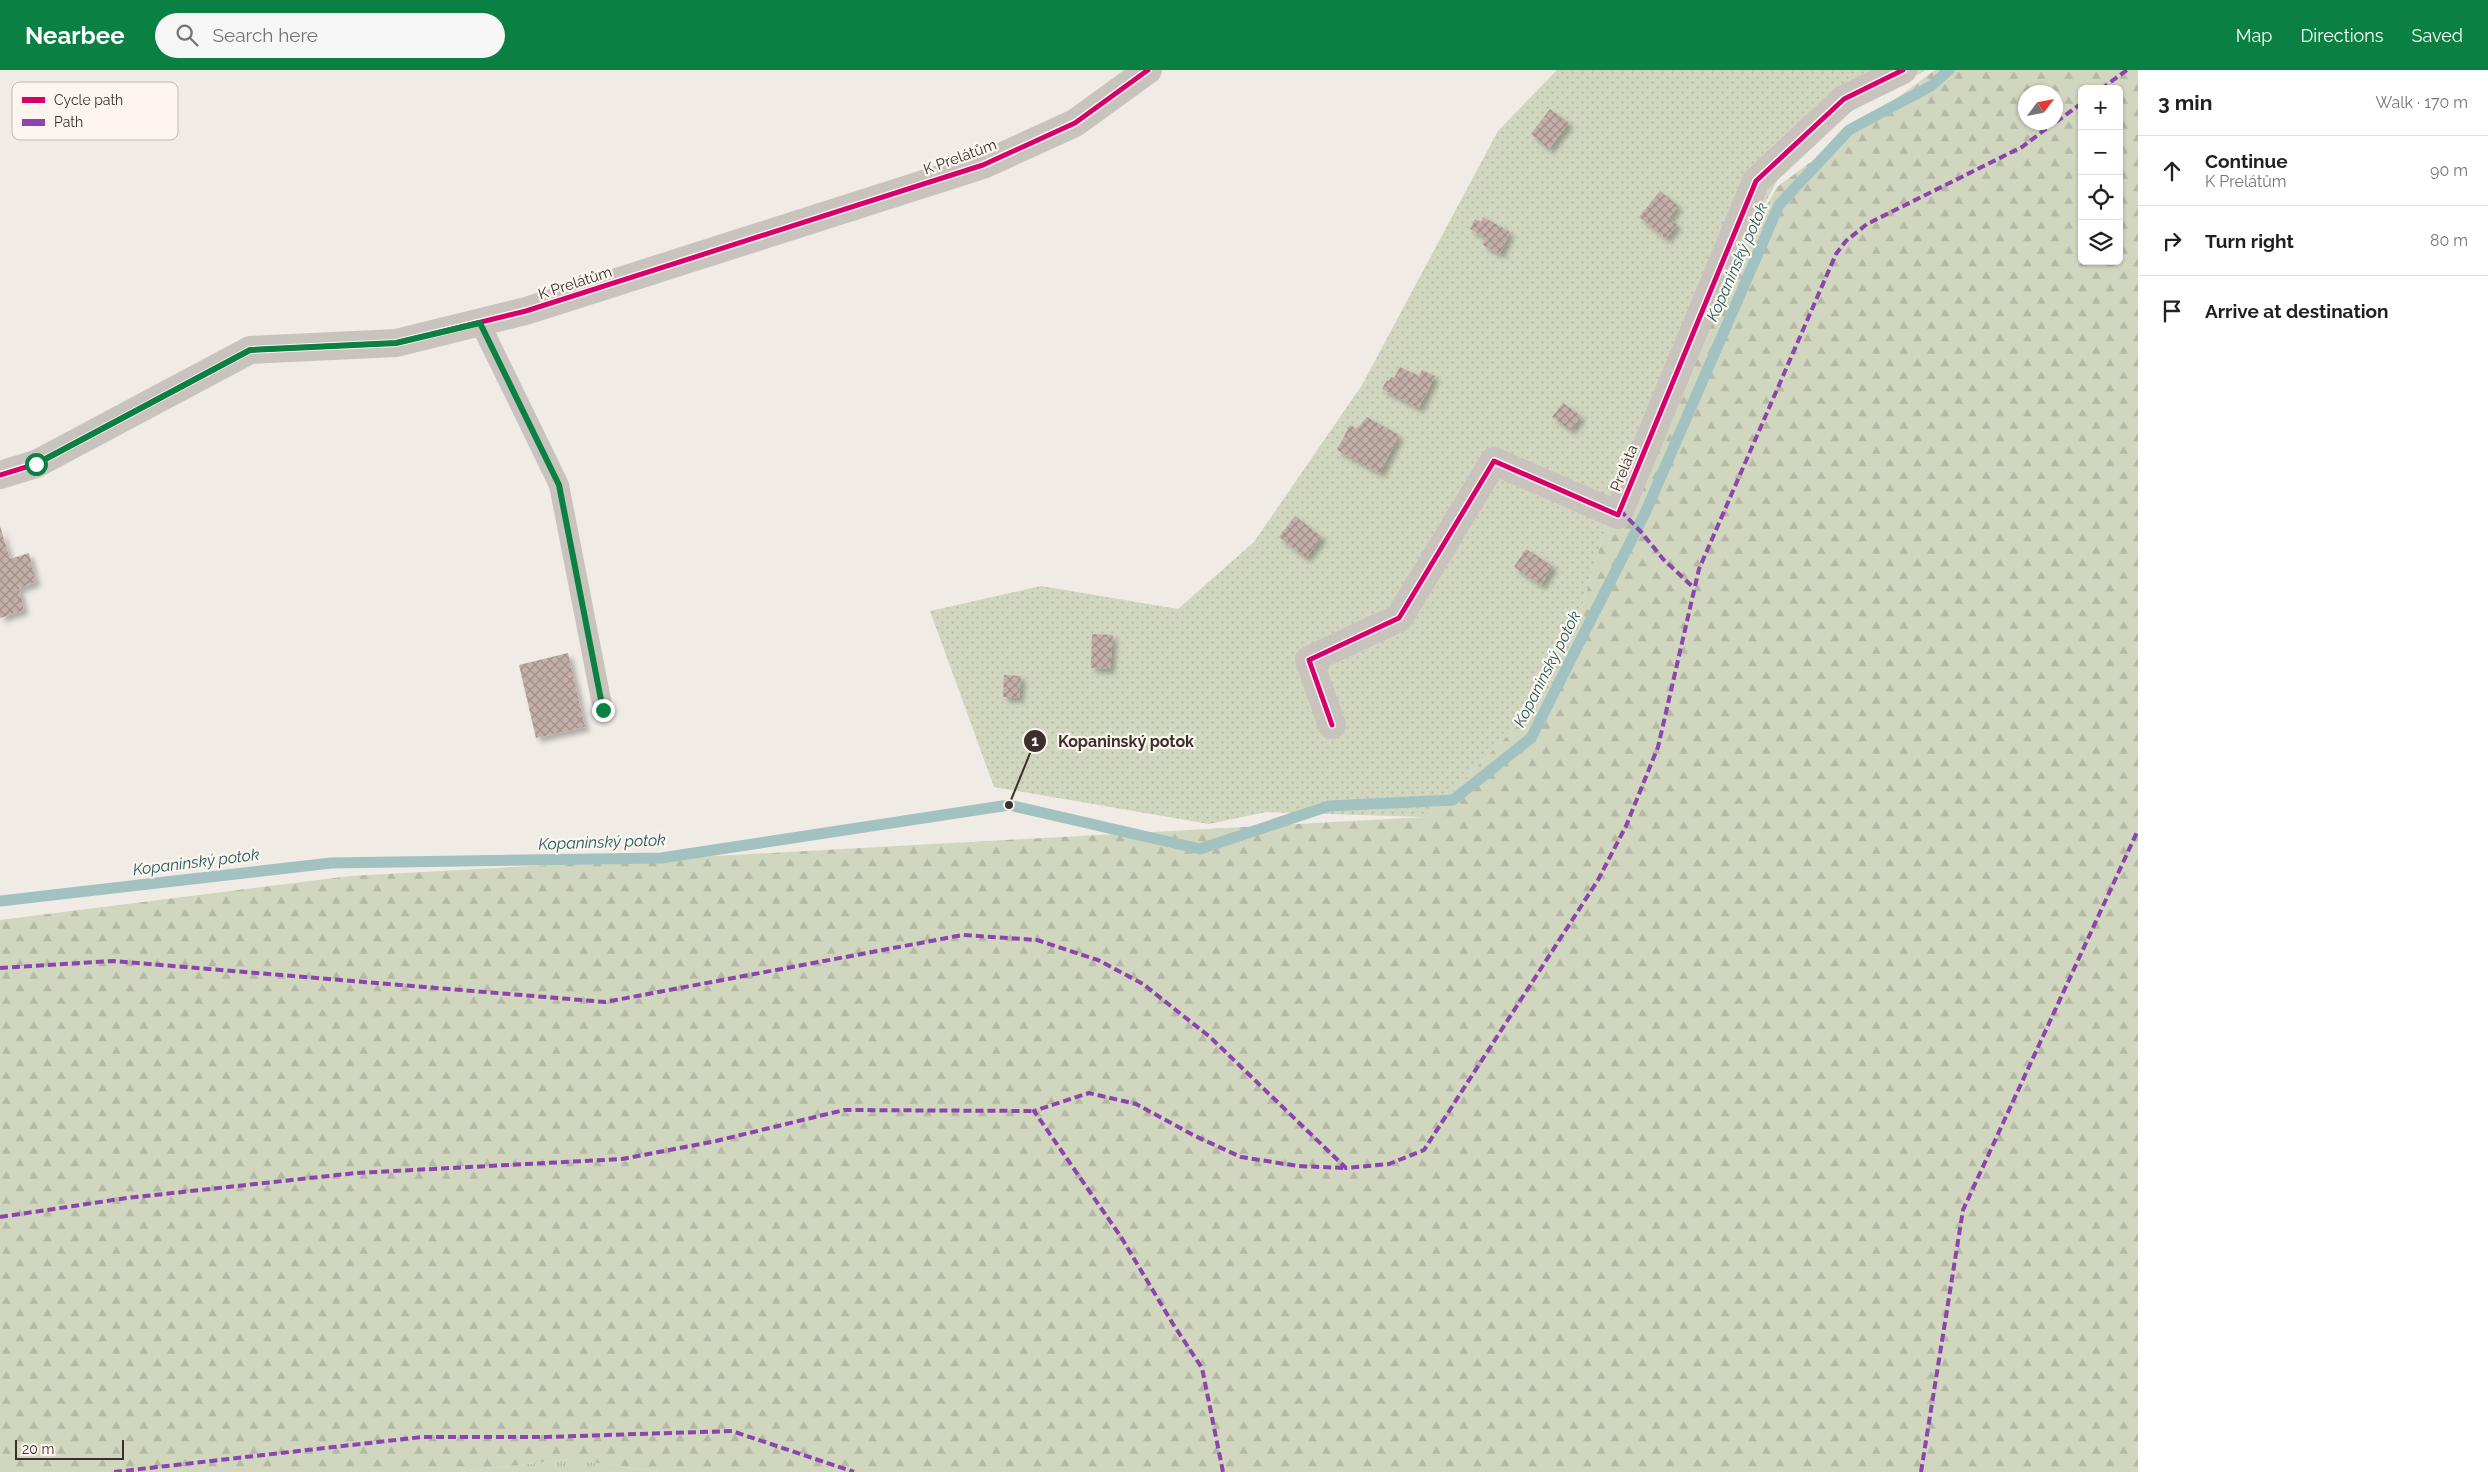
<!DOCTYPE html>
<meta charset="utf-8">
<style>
:root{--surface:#fff;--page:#f6f6f6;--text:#202124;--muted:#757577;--line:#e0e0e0;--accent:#0b8043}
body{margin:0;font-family:Raleway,sans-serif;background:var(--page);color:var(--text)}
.controls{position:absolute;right:15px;top:15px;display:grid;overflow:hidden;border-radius:8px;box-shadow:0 1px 4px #0004}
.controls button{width:45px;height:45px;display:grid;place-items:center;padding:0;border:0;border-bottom:1px solid var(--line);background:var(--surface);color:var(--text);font:25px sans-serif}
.compass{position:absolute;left:2018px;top:15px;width:45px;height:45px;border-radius:50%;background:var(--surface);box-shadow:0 1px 4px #0004;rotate:58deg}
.scale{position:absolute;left:15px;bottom:12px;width:109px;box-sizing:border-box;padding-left:5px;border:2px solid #3b302b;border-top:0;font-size:14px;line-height:18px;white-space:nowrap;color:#3b302b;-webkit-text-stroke:4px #fbf5ee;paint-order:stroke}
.stop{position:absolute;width:15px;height:15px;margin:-11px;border:4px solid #0b8043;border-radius:50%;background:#fff}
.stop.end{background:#0b8043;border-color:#fff;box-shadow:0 1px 5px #0008}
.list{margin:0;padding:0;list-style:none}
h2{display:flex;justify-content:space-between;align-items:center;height:65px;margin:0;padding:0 20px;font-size:21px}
h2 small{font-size:16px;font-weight:400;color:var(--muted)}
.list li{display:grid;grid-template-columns:32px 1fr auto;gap:15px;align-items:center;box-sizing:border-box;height:70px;padding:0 20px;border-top:1px solid var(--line)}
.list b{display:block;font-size:19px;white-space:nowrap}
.list p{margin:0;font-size:16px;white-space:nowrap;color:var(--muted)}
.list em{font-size:16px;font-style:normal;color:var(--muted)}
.icon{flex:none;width:28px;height:28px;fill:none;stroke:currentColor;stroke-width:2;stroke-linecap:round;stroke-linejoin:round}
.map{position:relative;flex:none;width:2138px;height:1402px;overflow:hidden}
header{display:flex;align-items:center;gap:30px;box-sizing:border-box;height:70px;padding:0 25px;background:var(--accent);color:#fff}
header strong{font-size:24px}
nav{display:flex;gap:28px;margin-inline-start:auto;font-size:18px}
.search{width:350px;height:45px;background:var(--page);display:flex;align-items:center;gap:12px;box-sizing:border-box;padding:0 18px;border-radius:28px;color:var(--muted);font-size:19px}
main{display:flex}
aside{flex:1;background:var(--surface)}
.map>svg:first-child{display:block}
</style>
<header>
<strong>Nearbee</strong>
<div class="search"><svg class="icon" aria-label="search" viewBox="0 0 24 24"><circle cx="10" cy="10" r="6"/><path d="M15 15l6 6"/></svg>Search here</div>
<nav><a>Map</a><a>Directions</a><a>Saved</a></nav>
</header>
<main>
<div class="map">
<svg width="2138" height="1402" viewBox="0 0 2138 1402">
<defs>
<pattern id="grass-tufts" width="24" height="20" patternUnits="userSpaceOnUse" patternTransform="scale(1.25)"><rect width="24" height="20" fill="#d1d6bf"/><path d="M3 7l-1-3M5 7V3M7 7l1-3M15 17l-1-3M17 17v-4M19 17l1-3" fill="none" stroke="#b4b8a4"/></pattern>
<pattern id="forest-firs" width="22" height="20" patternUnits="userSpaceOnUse" patternTransform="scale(1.25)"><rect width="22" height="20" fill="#d1d6bf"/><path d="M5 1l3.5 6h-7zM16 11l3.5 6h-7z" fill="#b4b8a4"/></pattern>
<pattern id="garden-dots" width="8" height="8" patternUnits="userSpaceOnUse" patternTransform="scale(1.25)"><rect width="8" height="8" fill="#d1d6bf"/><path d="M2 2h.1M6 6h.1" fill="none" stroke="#b4b8a4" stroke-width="1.8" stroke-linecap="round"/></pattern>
<pattern id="building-cross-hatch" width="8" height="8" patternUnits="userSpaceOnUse" patternTransform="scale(1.25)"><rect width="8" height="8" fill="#c3afa7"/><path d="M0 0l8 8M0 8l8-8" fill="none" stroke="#a08f88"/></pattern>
<filter id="shadow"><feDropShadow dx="4.5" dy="4.5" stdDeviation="2.5" flood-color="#0004"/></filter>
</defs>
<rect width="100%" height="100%" fill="#f0ebe5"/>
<!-- grass -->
<path fill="url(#grass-tufts)" d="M571,1389L658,1402H459Z"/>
<!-- forest -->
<path fill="url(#forest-firs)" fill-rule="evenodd" d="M1935,0H2138V1402H658L571,1389L459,1402H0V850L350,806L1426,747L1559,614L1626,389L1777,117ZM2082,19H2119V191H2082ZM2026,22H2056V52H2026Z"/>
<!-- garden -->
<path fill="url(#garden-dots)" d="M1557,0H1926L1833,51L1783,100L1626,389L1559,614L1426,747L1266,742L1209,754L994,717L930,541L1041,516L1178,539L1254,472L1362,315L1498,61Z"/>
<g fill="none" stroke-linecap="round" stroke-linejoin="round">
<!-- stream -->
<path stroke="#a1c2c1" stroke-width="11" d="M0,831L331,793L661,788L1009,735L1200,779L1329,736L1453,730L1531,668L1645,443L1779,135L1849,60L1931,16L1949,0"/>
</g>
<!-- building -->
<g fill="url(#building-cross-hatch)" filter="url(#shadow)">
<path d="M1550,39L1569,53L1549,79L1531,64Z"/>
<path d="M1660,121L1678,136L1669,148L1677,155L1666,169L1639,147Z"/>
<path d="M1483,147L1510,162L1500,184L1483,175L1486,168L1470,159L1475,149L1481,152Z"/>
<path d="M1400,297L1419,306L1422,300L1435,306L1419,338L1382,319L1387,310L1389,311L1391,307L1394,308Z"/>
<path d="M1563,333L1581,346L1571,360L1552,347Z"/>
<path d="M1367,347L1399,365L1380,403L1337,380L1350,355L1357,359Z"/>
<path d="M1295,446L1322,467L1306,488L1279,467Z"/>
<path d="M0,456L10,489L29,483L36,512L19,518L24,540L0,548Z"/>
<path d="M1526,479L1553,496L1541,515L1514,497Z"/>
<path d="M1092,564L1113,565L1110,599L1091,598Z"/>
<path d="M568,583L585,657L536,668L519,595Z"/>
<path d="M1004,605L1021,606L1019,628L1003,627Z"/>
</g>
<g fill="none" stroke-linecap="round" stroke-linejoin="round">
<!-- service -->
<path stroke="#c9c3be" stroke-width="20" d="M480,253L559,415L603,640"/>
<!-- minor -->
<g stroke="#c9c3be" stroke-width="28">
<path d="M0,405L36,394L250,280L396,273L526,241L983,95L1075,53L1148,0"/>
<path d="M1332,655L1309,590L1399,548L1494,391L1618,445L1756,111L1844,29L1903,0"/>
</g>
<!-- quiet -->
<g stroke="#8e44ad" stroke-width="4" stroke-dasharray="8 4" stroke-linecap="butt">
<path d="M2101,19L2127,0"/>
<path d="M2056,52L2082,33"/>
<path d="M1620,440L1642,463L1663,489L1694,518"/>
<path d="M0,898L113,891L605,932L963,865L1037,870L1098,890L1143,914L1210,967L1346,1098L1389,1094L1424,1080L1598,810L1626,756L1658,677L1699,499L1836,184L1846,171L1867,154L2022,77L2055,52"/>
<path d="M0,1147L127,1128L356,1103L622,1089L716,1071L844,1040L1034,1041"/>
<path d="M114,1402L422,1367H546L732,1361L854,1402"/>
<path d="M1223,1402L1202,1298L1173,1254L1121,1167L1034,1041L1089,1023L1136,1034L1195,1066L1241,1087L1298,1096L1346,1098"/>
<path d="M1921,1402L1963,1140L2138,760"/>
</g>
<defs>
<g id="cycleway">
<path d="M0,405L36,394L250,280L396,273L526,241L983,95L1075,53L1148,0"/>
<path d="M1332,655L1309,590L1399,548L1494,391L1618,445L1756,111L1844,29L1903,0"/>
</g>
</defs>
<!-- cycleway casing -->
<use href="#cycleway" stroke="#fbf5ee" stroke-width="8"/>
<!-- cycleway -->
<use href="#cycleway" stroke="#d6006c" stroke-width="5"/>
</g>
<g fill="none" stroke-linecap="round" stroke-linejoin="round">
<!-- route -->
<path stroke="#0b8043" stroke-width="6" d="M36,394L250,280L396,273L480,253L559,415L603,640"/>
</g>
<g text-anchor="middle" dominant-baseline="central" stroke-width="4.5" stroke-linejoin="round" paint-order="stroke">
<!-- street labels -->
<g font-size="15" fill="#3b302b" stroke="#fbf5ee">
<text transform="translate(960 87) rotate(-20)">K Prelátům</text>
<text transform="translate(575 213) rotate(-18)">K Prelátům</text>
<text transform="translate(1624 398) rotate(-68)">Preláta</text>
</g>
<!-- water labels -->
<g font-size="16" font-style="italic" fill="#1f5a5e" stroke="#fbf5ee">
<text transform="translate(1737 192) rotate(-66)">Kopaninský potok</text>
<text transform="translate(1547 599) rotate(-63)">Kopaninský potok</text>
<text transform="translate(602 772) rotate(-2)">Kopaninský potok</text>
<text transform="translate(196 792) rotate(-7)">Kopaninský potok</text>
</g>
</g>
<!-- legend -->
<rect x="12" y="12" width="166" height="58" rx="8" fill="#fbf5ee" stroke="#c1bab4" stroke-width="1"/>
<rect x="22" y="27" width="23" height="6" fill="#d6006c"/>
<rect x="22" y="49" width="23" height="7" fill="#8e44ad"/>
<g font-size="14" fill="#3b302b">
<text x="54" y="35">Cycle path</text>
<text x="54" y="57">Path</text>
</g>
<!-- callouts -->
<path fill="none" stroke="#3b302b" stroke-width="2" d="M1009 735L1035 671"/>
<g fill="#3b302b" stroke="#fbf5ee" stroke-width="2">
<circle cx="1009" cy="735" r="5"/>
<circle cx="1035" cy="671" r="12"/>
</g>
<g font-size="15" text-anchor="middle" font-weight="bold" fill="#fff">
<text x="1035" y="676">1</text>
</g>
<g font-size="16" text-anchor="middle" font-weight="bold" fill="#3b302b" stroke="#fbf5ee" stroke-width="4.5" stroke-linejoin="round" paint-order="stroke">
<text x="1126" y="677">Kopaninský potok</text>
</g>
</svg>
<div class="controls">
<button>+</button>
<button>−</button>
<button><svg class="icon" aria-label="locate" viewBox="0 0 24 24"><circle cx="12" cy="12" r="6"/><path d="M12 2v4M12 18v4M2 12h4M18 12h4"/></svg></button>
<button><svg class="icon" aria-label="layers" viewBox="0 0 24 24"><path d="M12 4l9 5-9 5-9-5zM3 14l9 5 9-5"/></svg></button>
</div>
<svg class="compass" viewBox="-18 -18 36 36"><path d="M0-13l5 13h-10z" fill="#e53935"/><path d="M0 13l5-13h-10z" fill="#757577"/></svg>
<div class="scale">20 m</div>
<div class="stop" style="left:36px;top:394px"></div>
<div class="stop end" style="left:603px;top:640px"></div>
</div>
<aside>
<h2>3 min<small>Walk · 170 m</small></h2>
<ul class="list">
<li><svg class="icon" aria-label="ahead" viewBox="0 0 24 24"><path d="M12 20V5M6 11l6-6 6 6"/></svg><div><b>Continue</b><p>K Prelátům</p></div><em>90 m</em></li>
<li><svg class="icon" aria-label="right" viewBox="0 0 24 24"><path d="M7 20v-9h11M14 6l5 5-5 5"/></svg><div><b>Turn right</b></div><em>80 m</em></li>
<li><svg class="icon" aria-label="arrive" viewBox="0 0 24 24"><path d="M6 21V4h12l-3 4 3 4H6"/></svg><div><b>Arrive at destination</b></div></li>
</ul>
</aside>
</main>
